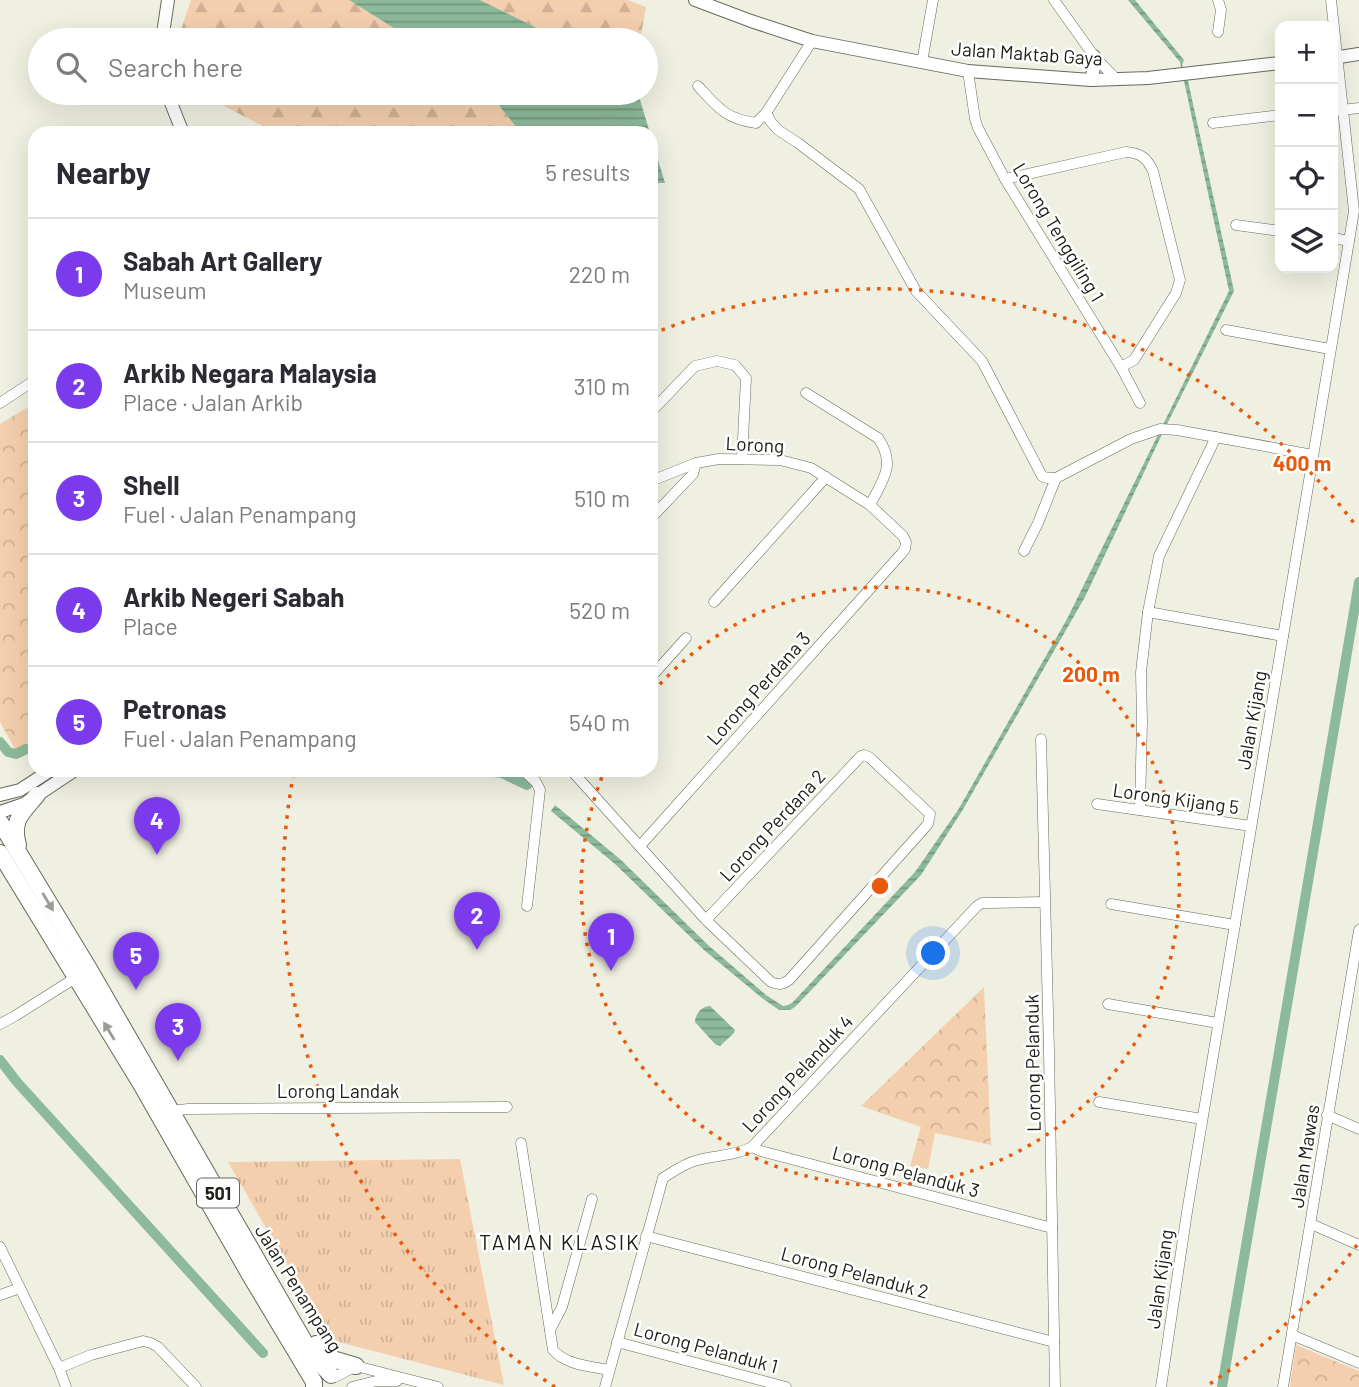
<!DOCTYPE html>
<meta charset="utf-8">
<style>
:root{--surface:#fff;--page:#f7f7f7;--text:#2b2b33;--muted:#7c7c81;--line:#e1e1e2;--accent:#7c3aed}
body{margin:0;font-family:Barlow,sans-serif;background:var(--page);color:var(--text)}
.controls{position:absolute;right:21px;top:21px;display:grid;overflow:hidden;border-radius:14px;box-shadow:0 7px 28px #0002}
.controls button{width:63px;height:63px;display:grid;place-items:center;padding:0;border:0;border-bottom:2px solid var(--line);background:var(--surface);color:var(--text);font:35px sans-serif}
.you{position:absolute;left:934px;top:954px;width:24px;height:24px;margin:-18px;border:5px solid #fff;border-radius:50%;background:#1a73e8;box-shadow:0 0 0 10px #1a73e833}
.badge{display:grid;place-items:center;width:46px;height:46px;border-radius:50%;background:var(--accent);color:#fff;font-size:23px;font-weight:700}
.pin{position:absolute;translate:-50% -58px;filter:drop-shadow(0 2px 4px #0008)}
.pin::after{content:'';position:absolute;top:37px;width:24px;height:21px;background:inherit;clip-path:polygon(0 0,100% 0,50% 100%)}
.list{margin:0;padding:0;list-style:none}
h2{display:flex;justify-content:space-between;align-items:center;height:91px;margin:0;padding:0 28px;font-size:30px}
h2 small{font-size:23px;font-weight:400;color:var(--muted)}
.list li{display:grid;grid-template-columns:46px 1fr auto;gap:21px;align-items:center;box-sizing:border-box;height:112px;padding:0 28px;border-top:2px solid var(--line)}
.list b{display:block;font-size:26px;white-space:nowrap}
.list p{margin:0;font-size:23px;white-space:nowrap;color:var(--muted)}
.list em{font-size:23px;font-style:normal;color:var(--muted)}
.icon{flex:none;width:38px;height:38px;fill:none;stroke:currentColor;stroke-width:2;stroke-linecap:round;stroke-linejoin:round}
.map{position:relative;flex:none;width:1359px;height:1387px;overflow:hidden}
.search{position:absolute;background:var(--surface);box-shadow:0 7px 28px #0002;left:28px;top:28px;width:630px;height:77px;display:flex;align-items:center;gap:18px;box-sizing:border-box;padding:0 24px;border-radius:38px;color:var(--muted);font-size:26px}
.panel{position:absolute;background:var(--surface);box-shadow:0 7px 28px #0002;left:28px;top:126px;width:630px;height:651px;border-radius:21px}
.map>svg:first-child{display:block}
</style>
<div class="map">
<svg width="1359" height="1387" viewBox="0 0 1359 1387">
<defs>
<pattern id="grass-tufts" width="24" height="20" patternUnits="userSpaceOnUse" patternTransform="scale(1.75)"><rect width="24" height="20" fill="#f4cfae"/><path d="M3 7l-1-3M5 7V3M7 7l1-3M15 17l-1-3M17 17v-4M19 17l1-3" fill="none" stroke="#d1b195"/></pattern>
<pattern id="forest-firs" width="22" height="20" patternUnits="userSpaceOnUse" patternTransform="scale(1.75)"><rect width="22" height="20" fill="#f4cfae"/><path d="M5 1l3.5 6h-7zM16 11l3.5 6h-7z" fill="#d1b195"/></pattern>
<pattern id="park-crowns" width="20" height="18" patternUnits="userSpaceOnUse" patternTransform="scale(1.75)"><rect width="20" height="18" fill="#f4cfae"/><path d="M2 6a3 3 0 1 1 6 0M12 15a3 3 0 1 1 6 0" fill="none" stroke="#d1b195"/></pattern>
<pattern id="water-rules" width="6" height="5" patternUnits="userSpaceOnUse" patternTransform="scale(1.75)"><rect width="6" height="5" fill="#8dba9a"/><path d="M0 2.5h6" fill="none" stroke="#73977d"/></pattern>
</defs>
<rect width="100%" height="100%" fill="#eff0e1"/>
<!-- grass -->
<path fill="url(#grass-tufts)" d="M460,1159L504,1385L331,1340L228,1162Z"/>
<!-- forest -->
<g fill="url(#forest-firs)">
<path d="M191,0H349L413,40H184L181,30Z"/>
<path d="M480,0H628L646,7L640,40H561Z"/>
<path d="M199,93H489L521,133H276Z"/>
</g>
<!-- park -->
<g fill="url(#park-crowns)">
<path d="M35,403V751L20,758L0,722V424Z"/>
<path d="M984,987L991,1145L935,1133L928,1169L910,1166L921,1127L861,1106Z"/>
<path d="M1296,1345L1359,1371V1387H1290Z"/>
</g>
<!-- water -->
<g fill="url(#water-rules)">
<path d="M349,0H480L561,40H413Z"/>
<path d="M1128,0H1135L1184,60L1182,65L1188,81L1234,291L1165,428L1085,597L962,811L921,875L795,1007L790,1010H779L762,998L704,950L615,864L551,811L555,805L621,860L708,945L766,995L783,1006L788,1005L792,1003L915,872L958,810L1067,619L1229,291L1180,62Z"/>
<path d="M489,93H638L650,133H521Z"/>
<path d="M651,137L665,183H651Z"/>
<path d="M710,1006L735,1030L734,1033L720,1046L715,1044L695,1022C695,1014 702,1006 710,1006Z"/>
</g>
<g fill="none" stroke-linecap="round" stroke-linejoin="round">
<!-- canal -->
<g stroke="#8dba9a" stroke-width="10">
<path d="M0,742L8,752L16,754L26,749"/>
<path d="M476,770L502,773L527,785"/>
<path d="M0,1060L17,1082L263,1353"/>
<path d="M1222,1387L1359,582"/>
</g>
<defs>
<g id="minor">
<path d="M1054,0L1094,56L1116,79"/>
<path d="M1218,0L1221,10L1218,32"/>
<path d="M812,41L766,113L771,122L778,130L798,143L859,189L916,291L982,361L1042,476L1047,478H1056"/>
<path d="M922,62L933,0"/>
<path d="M968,71L975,119L978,128L1005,179L1121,367L1140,403"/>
<path d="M698,86C718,108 726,119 756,123L766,113"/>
<path d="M1333,111L1359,108"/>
<path d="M1213,123L1280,115"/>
<path d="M1005,179L1126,152C1141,153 1147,158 1153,171L1180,280L1176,293L1134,360L1121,367"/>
<path d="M1236,225L1280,231"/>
<path d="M1333,238L1349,241"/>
<path d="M1226,330L1330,349"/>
<path d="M806,393L878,438C897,465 882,481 870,505"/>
<path d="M0,403L35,380"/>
<path d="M651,412L695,366L717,361L735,365L746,378L742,459"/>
<path d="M651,518L693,474L696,463"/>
<path d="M1024,551L1038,523L1056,478L1131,439L1160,429L1177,430L1313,455"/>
<path d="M714,602L826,477"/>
<path d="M1148,612L1283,636"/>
<path d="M651,677L686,638"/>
<path d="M1041,739L1049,1051L1055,1387"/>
<path d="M523,770L536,782L540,790L527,906"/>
<path d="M571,770L706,920L771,982C778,985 782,985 789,980L928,824L930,814L869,757L864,755L861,756L706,920"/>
<path d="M1097,804L1251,826"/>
<path d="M1140,810L1142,721L1141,672L1148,612L1159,556L1216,437"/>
<path d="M640,846L902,553L905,549L906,542L903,536L870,505L811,468L780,460L719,459L696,463L651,481"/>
<path d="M1111,904L1235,925"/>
<path d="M1108,1004L1218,1023"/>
<path d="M0,1024L15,1016L80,975"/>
<path d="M1099,1102L1202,1119"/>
<path d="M170,1111L188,1109L507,1107"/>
<path d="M1327,1115L1359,1129"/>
<path d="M521,1143L553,1350C566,1365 590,1366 609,1370"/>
<path d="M752,1147L761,1151L1052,1228"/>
<path d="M1311,1224L1359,1245"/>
<path d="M646,1236L1054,1342"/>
<path d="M0,1247L59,1368L66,1387"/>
<path d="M0,1295L20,1288"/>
<path d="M550,1330L562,1307L592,1199"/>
<path d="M1292,1335L1359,1363"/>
<path d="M617,1342L786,1387"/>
<path d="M59,1368L91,1355L143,1341L151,1343L158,1347L196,1387"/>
<path d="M335,1377L356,1366L438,1387"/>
<path d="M352,1387L376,1381H397"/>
<path d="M605,1387L663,1178C674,1171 685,1163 698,1160C716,1155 735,1156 752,1147L977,906L982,903H989L1044,902"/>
<path d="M1161,1387L1187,1212L1354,211L1331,0"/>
<path d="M1283,1387L1359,930"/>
</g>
<g id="tertiary">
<path d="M695,0L751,21L812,41L968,71L1091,80L1148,78L1280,63"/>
<path d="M162,40L168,0"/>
<path d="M1333,58L1359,54"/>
<path d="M1091,80L1094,68V56"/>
<path d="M167,93L183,133"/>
<path d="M0,795L20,790L51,770"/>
<path d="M0,812L24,804L75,770"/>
</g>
<g id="primary">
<path d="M0,822L89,969L312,1355L331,1375"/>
<path d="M18,845C11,820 22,813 37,795"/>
<path d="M0,853L141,1084L250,1275L314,1382V1387"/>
<path d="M316,1344L322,1354L329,1358L356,1366"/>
</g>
</defs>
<!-- minor casing -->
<use href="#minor" stroke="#68695c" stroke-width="11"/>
<!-- tertiary casing -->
<use href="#tertiary" stroke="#68695c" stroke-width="14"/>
<!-- primary casing -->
<use href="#primary" stroke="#68695c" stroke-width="18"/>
<!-- minor -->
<use href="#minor" stroke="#fff" stroke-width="10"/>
<!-- tertiary -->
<use href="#tertiary" stroke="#fff" stroke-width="12"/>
<!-- primary -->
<use href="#primary" stroke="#fff" stroke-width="16"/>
</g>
<!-- one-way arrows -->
<defs><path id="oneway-solid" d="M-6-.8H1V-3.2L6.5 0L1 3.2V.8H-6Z" transform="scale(1.75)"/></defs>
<g fill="#9b9b98">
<use href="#oneway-solid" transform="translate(48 902) rotate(59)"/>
<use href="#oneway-solid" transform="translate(109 1031) rotate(-121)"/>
</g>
<!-- distance rings -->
<g fill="none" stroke="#e8590c" stroke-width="3.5" stroke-dasharray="3.5 7">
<path d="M653 692A299 299 0 1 1 604 772"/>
<path d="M1357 1245A597 597 0 0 1 1205 1387M555 1387A597 597 0 0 1 294 772M652 334A597 597 0 0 1 1357 527"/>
</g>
<g text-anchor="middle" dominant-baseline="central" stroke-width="5" stroke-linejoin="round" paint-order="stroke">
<!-- shield labels -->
<rect fill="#fff" stroke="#63635f" stroke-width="2" x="197" y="1178.5" width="42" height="29" rx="5"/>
<g font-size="18" font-weight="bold" fill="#20201a">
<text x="218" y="1193">501</text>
</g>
<!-- street labels -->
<g font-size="19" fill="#20201a" stroke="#fff">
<text transform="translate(1027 53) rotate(4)">Jalan Maktab Gaya</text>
<text transform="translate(1059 232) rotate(59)">Lorong Tenggiling 1</text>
<text transform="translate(755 444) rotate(3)">Lorong</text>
<text transform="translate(758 688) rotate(-48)">Lorong Perdana 3</text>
<text transform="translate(1251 720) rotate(-80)">Jalan Kijang</text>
<text transform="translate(1176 798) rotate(8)">Lorong Kijang 5</text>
<text transform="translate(772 825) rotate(-47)">Lorong Perdana 2</text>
<text transform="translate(1032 1063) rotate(-91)">Lorong Pelanduk</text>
<text transform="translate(797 1073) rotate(-47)">Lorong Pelanduk 4</text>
<text x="338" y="1090">Lorong Landak</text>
<text transform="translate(1304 1156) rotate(-81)">Jalan Mawas</text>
<text transform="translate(906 1171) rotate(15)">Lorong Pelanduk 3</text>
<text transform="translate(855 1272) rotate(15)">Lorong Pelanduk 2</text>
<text transform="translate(1159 1279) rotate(-82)">Jalan Kijang</text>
<text transform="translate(299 1288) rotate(58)">Jalan Penampang</text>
<text transform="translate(706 1347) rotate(15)">Lorong Pelanduk 1</text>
</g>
<!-- neighbourhood labels -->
<g font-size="21" letter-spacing="2" fill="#20201a" stroke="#fff">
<text x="560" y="1241">TAMAN KLASIK</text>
</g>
</g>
<circle cx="880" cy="886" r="10" fill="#e8590c" stroke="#fff" stroke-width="3.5"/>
<g font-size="21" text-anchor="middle" font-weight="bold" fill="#e8590c" stroke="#fff" stroke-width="5" stroke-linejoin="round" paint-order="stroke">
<text x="1302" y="471">400 m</text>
<text x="1091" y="682">200 m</text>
</g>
</svg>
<div class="controls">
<button>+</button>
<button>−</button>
<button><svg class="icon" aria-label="locate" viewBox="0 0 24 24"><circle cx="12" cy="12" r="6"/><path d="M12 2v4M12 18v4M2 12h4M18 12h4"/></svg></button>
<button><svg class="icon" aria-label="layers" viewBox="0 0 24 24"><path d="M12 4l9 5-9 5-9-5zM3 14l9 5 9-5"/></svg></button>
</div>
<div class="you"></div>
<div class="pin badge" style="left:611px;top:971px">1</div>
<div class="pin badge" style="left:477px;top:950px">2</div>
<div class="pin badge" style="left:178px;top:1061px">3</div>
<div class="pin badge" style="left:157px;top:855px">4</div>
<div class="pin badge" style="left:136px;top:990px">5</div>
<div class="search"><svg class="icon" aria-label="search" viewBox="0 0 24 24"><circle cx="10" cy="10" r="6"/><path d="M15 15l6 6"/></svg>Search here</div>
<section class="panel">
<h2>Nearby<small>5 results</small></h2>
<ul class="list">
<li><span class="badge">1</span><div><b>Sabah Art Gallery</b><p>Museum</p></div><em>220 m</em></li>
<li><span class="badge">2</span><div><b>Arkib Negara Malaysia</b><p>Place · Jalan Arkib</p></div><em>310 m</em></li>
<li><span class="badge">3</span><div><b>Shell</b><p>Fuel · Jalan Penampang</p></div><em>510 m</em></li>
<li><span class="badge">4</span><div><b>Arkib Negeri Sabah</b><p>Place</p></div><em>520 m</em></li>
<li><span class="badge">5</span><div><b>Petronas</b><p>Fuel · Jalan Penampang</p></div><em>540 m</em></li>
</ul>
</section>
</div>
